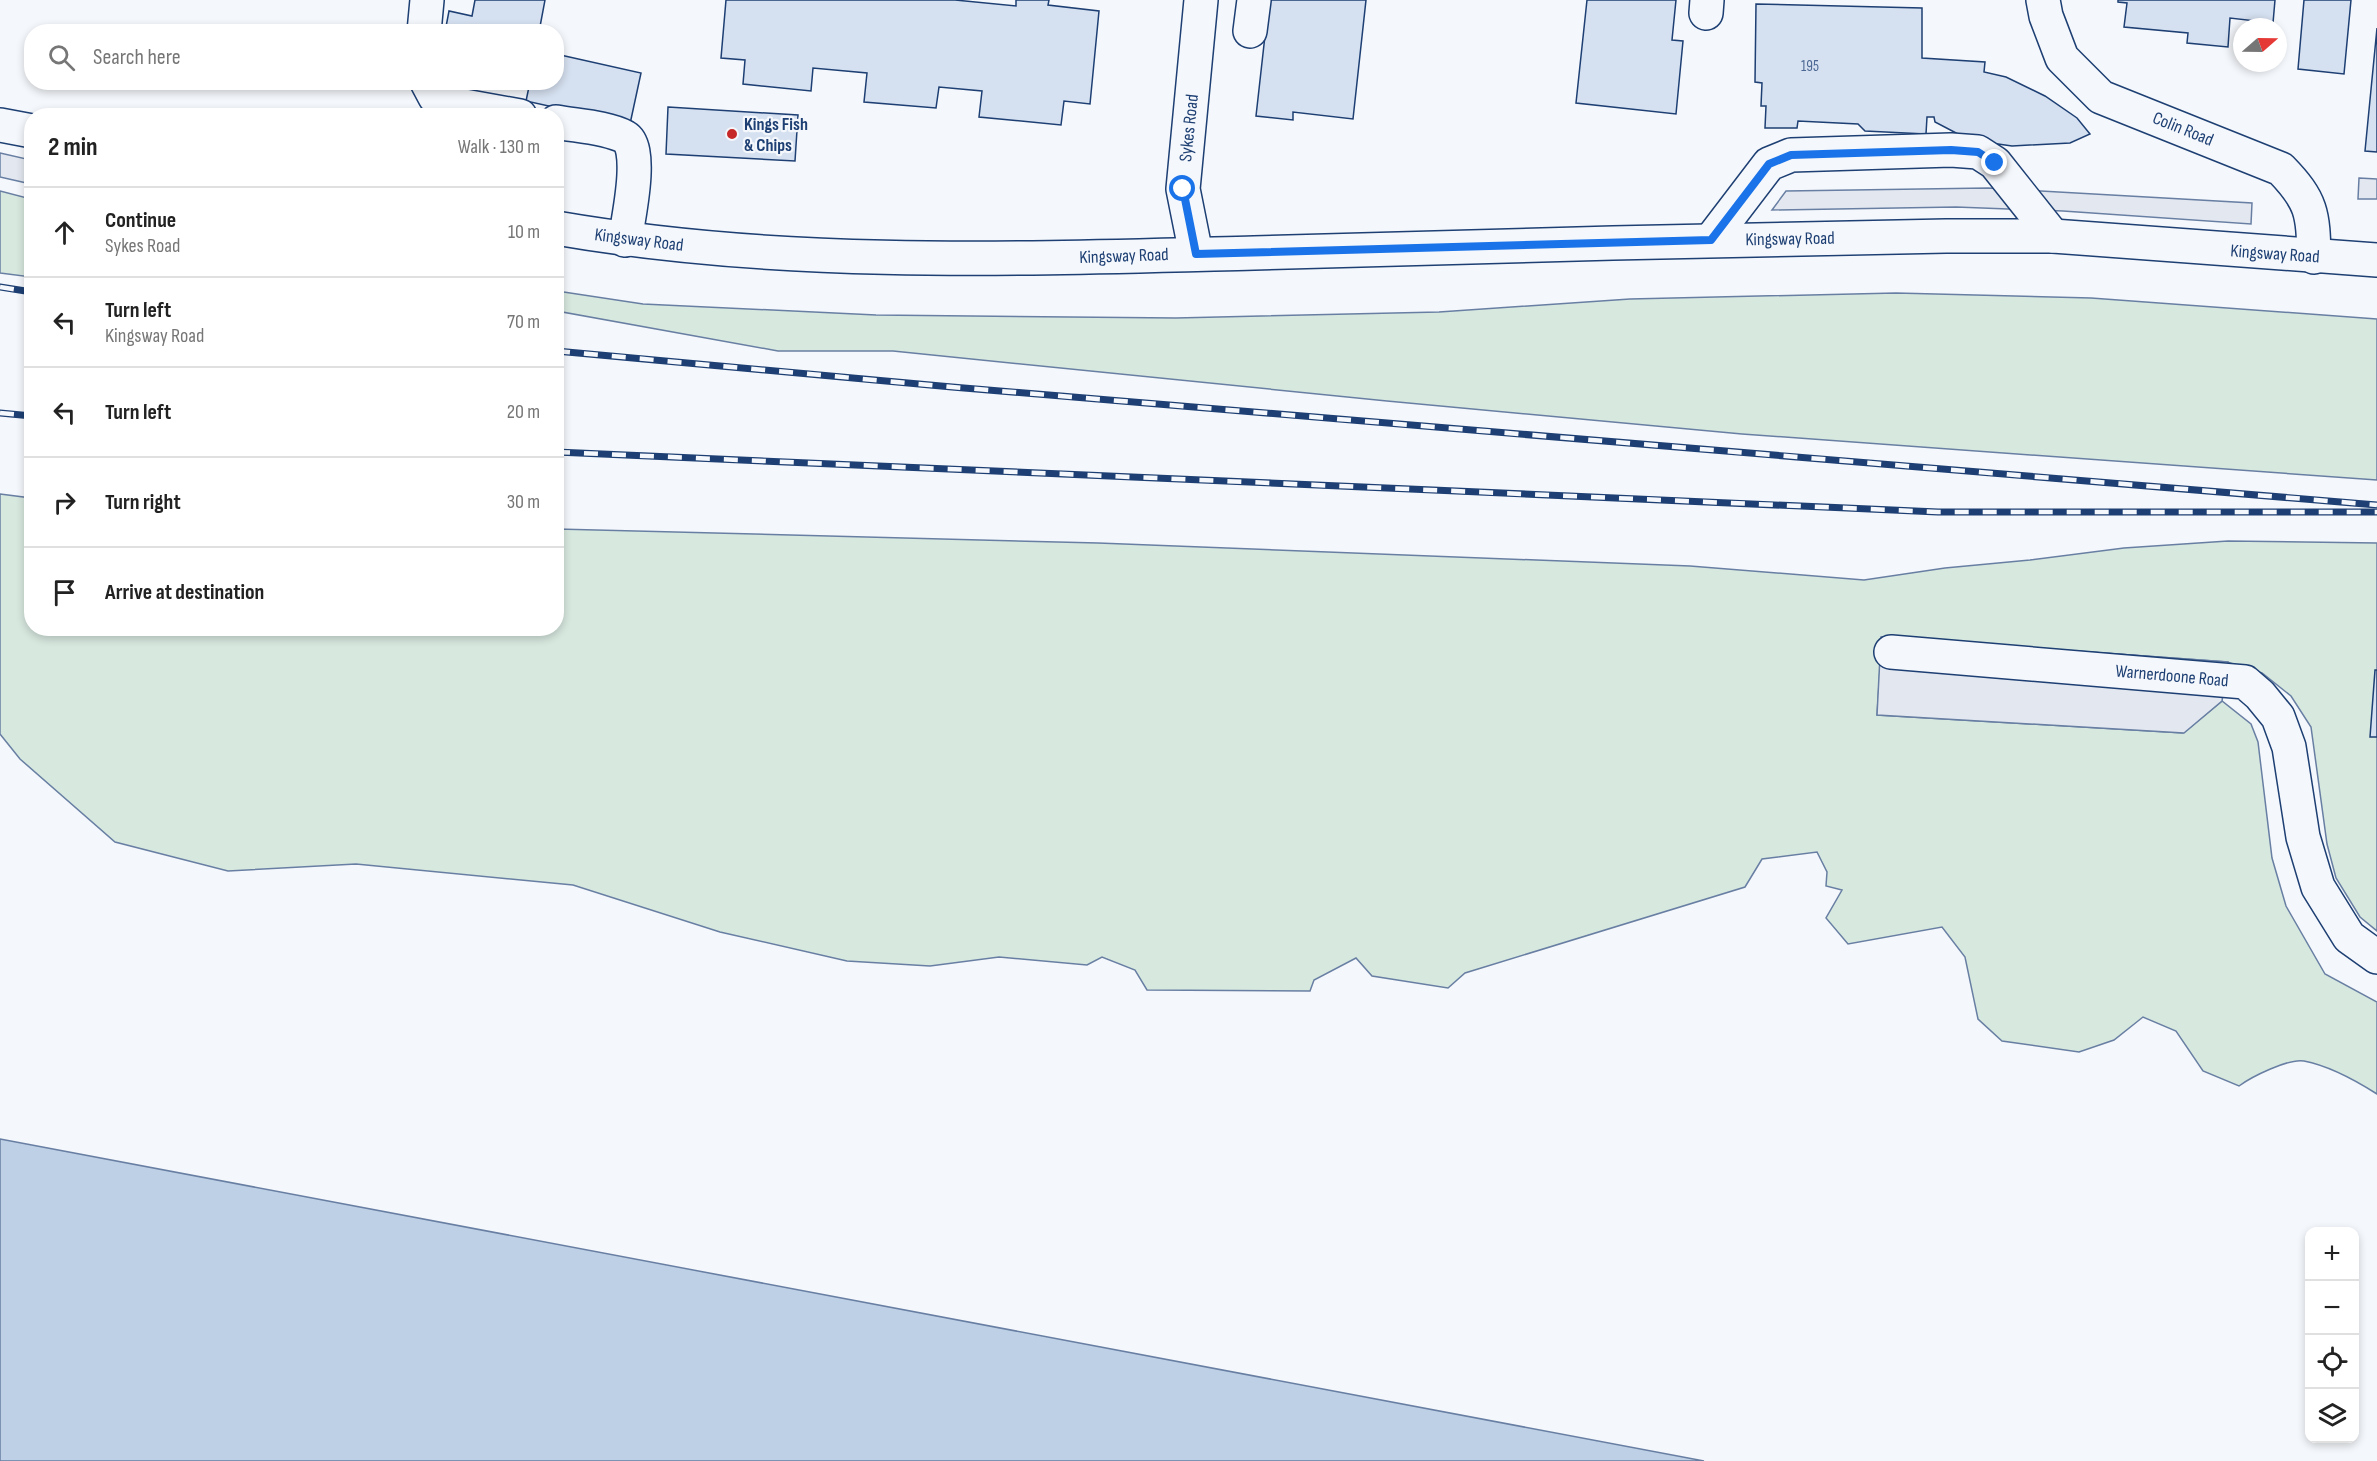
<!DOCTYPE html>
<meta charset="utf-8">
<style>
:root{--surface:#fff;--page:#f6f6f6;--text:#222;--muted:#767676;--line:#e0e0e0}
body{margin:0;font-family:"Sofia Sans Condensed",sans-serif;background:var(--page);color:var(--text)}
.controls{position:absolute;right:18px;bottom:18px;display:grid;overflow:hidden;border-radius:12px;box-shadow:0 3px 9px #0003}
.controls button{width:54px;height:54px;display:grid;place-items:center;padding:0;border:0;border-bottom:2px solid var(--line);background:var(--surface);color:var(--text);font:30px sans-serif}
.compass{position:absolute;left:2233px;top:18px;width:54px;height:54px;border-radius:50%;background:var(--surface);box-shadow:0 3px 9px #0003;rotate:70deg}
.stop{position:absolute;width:18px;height:18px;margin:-14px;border:4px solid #1a73e8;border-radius:50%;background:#fff}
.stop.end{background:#1a73e8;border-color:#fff;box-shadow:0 2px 6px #0008}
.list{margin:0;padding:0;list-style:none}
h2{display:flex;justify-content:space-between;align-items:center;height:78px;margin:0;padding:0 24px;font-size:26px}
h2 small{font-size:20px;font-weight:400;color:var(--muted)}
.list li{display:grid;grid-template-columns:39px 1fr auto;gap:18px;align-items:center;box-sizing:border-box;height:90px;padding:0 24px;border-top:2px solid var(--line)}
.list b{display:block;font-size:22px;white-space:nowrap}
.list p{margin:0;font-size:20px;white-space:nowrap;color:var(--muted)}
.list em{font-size:20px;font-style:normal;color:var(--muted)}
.icon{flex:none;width:33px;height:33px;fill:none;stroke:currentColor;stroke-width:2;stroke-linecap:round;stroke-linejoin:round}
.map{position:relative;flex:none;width:2377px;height:1461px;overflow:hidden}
.search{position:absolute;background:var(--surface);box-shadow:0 3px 9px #0003;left:24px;top:24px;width:540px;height:66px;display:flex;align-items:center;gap:15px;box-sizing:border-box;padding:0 21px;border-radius:24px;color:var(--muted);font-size:22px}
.panel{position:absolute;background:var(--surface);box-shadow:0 3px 9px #0003;left:24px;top:108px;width:540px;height:528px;border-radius:24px}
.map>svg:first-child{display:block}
</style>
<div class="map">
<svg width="2377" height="1461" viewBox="0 0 2377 1461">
<rect width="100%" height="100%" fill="#f4f7fb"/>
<!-- green -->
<g fill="#d7e8df" stroke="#687fa3" stroke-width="1.5">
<path d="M0,191L31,199V277L0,273Z"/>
<path d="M557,291L643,304L876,315L1176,318L1439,312L1630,299L1896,293L2091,298L2377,319V480L1742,434L1387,401L893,351H778L557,311Z"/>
<path d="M0,494L31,498L32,628H556L557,529L1098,543L1690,566L1864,580L1945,568L2030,560L2124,548L2228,541L2377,543V931L2360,917L2336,878L2327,844L2311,727L2291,696L2262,673L2227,662L1882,637L1877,715L2183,733L2222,701L2251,724L2258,742L2272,858L2286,906L2325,974L2377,1002V1094C2355,1080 2330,1066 2304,1061C2289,1058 2251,1077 2239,1086L2203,1071L2176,1031L2143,1017L2114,1040L2079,1052L2002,1041L1978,1019L1965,957L1942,927L1848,944L1826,918L1842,890L1826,886L1827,872L1817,852L1762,859L1745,887L1465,973L1448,988L1372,976L1356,958L1314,980L1310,991L1147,990L1135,970L1102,957L1087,965L999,957L930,966L847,961L720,932L573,885L356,864L228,871L115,842L20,759L0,734Z"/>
</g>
<!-- parking -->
<g fill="#e3e8f0" stroke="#687fa3" stroke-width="1.5">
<path d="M0,153L31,160V184L0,177Z"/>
<path d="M2359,178L2377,179V199H2358Z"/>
<path d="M1988,188L2252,203L2251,224L2063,211L1956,207L1772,210L1786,191Z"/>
<path d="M1881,637L2228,662L2222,701L2184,733L1877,715Z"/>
</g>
<!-- water -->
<path fill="#bed0e5" stroke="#687fa3" stroke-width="1.5" d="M0,1139L1704,1461H0Z"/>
<!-- building -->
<g fill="#d5e0f0" stroke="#1d3f73" stroke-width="1.5">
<path d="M475,0H545L539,32H445L449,11L472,16Z"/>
<path d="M726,0H955L1016,6V0H1049L1048,5L1099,11L1090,104L1064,101L1061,125L979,117L982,91L939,87L936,108L864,102L867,73L813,68L811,91L743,84L745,60L721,58Z"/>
<path d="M1269,0H1366L1353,119L1293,112V120L1256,116Z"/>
<path d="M1587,0H1676L1672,40L1683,41L1676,114L1576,103Z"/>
<path d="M2118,0H2275L2273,23L2230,18L2228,47L2187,43L2188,33L2124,27L2127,3L2118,2Z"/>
<path d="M2304,0H2351L2344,74L2298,69Z"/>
<path d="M1756,4L1922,8V58L1985,62L1984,72L2006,77L2045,96L2077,118L2090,134L2070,143L2012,146L1984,142L1958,134L1935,122L1934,117H1927L1926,134L1865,131L1858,124L1798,121L1797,128H1765L1766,106H1761L1762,83L1755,82Z"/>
<path d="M2377,28V152L2365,151Z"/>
<path d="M556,54L641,73L630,124L526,101L530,82H556Z"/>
<path d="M434,82H475L473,91Z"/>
<path d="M668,107L798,115L795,161L666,154Z"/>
<path d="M2375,670H2377V737H2370Z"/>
</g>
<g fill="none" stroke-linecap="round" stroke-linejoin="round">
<defs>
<g id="minor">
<path d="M2043,0L2046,16L2062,58L2101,97L2281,169C2312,201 2313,213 2314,257"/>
<path d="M1706,13L1707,0"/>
<path d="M1250,31L1254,0"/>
<path d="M424,32L427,0"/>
<path d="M427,82L435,97L453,104L520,116"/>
<path d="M556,122C577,126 606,127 625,137C644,148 628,220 625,240"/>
<path d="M1711,240L1769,164L1791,155L1951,150L1978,152L1995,163L2053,236"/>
<path d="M1196,254L1183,189L1201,0"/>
<path d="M1891,652L2245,682L2260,695L2278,717L2289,747L2303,837L2318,887L2349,937L2377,957"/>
</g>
<g id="major">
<path d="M0,125L32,131"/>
<path d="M556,228C787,268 1021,259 1254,253C1485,246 1715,240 1946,236H2053L2377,260"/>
</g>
</defs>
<!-- minor casing -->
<use href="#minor" stroke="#1d3f73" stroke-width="36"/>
<!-- major casing -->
<use href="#major" stroke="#1d3f73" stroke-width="36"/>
<!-- minor -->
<use href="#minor" stroke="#f4f7fb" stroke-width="33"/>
<!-- major -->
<use href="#major" stroke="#f4f7fb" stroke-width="33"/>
<defs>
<g id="rail">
<path d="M0,287L32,292"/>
<path d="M556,351L952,387L2377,505"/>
<path d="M0,413L32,416"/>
<path d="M556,452L1938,512H2377"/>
</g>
</defs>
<!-- rail casing -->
<use href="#rail" stroke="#1d3f73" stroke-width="7"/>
<!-- rail -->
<use href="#rail" stroke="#f4f7fb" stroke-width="4.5" stroke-dasharray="14" stroke-linecap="butt"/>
</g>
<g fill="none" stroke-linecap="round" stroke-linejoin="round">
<!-- route -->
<path stroke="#1a73e8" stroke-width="8" d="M1183,189L1196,254L1711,240L1769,164L1791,155L1951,150L1978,152L1995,163"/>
</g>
<!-- markers -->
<circle fill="#c62828" stroke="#f4f7fb" stroke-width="2" cx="732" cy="134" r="6"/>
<g text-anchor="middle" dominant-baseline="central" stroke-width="4.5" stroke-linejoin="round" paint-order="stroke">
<!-- number labels -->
<g font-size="15" fill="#4b6792">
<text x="1810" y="66">195</text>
</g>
<!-- poi labels -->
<g font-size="18" font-weight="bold" fill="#1d3f73" stroke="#f4f7fb" text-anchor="start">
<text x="744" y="124">Kings Fish<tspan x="744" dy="21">&amp; Chips</tspan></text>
</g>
<!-- street labels -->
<g font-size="18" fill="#1d3f73" stroke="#f4f7fb">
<text transform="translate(1189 128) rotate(-84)">Sykes Road</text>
<text transform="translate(2183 129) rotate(22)">Colin Road</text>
<text transform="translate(1790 239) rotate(-1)">Kingsway Road</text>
<text transform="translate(639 240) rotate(7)">Kingsway Road</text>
<text transform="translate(2275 254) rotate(4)">Kingsway Road</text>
<text transform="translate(1124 256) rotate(-2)">Kingsway Road</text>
<text transform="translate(2172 676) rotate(5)">Warnerdoone Road</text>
</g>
</g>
</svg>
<div class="controls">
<button>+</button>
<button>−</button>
<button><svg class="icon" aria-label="locate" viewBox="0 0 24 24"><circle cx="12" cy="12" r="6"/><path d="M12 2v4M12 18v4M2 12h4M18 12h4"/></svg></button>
<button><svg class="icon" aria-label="layers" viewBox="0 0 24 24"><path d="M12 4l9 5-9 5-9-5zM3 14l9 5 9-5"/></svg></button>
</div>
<svg class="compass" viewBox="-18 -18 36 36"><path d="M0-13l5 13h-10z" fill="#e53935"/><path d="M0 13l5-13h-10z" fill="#767676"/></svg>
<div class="stop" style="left:1183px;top:189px"></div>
<div class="stop end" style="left:1995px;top:163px"></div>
<div class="search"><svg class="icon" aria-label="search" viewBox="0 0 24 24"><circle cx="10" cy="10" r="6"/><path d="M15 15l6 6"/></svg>Search here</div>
<section class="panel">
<h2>2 min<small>Walk · 130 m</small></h2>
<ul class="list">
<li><svg class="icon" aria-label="ahead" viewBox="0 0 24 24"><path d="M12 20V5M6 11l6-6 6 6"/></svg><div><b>Continue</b><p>Sykes Road</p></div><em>10 m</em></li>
<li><svg class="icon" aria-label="left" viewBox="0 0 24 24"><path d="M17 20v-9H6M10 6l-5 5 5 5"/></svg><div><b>Turn left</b><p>Kingsway Road</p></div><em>70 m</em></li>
<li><svg class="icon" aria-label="left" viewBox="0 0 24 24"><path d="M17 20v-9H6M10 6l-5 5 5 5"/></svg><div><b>Turn left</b></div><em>20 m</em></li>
<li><svg class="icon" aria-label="right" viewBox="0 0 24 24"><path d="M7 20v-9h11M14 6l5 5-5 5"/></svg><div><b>Turn right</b></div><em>30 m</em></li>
<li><svg class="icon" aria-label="arrive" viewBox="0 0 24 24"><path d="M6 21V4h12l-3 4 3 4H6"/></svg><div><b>Arrive at destination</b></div></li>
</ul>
</section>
</div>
